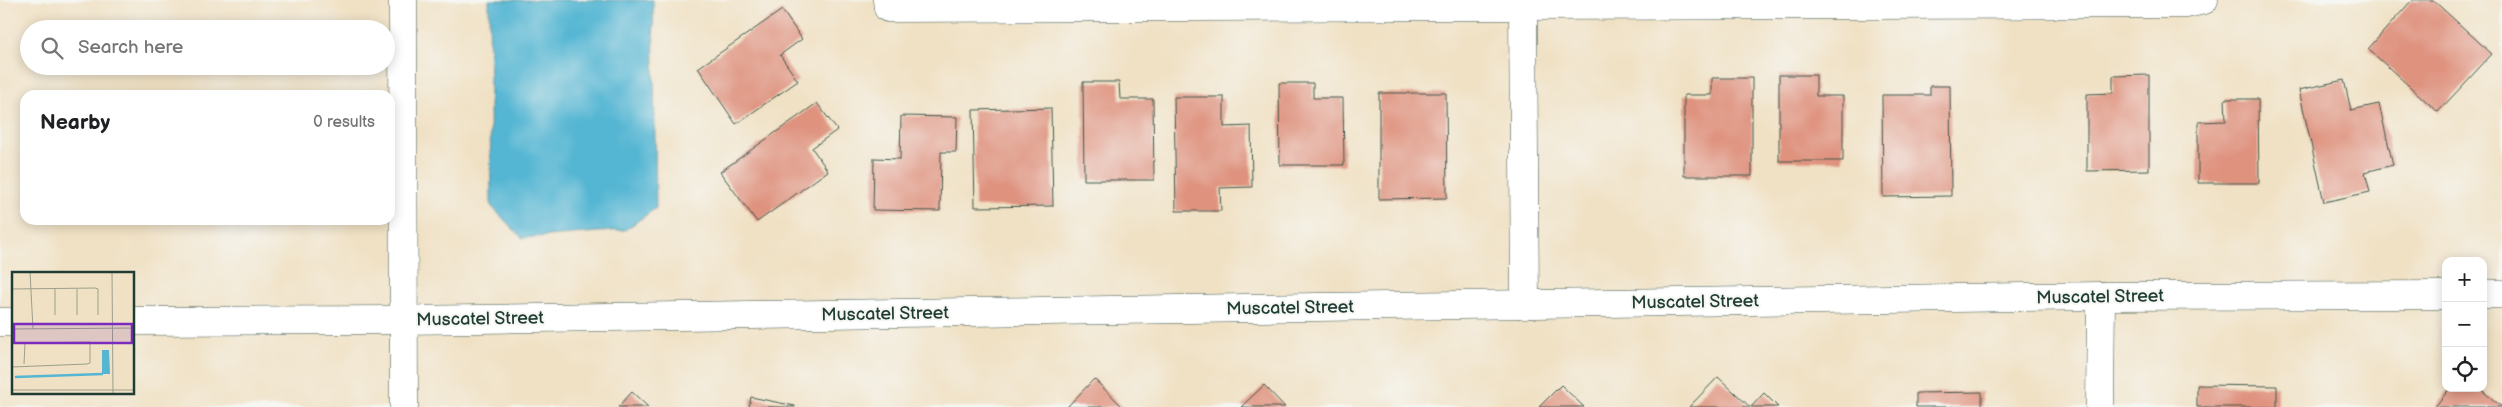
<!DOCTYPE html>
<meta charset="utf-8">
<style>
:root{--surface:#fff;--page:#f2f2f2;--text:#202124;--muted:#757577;--line:#e0e0e0}
body{margin:0;font-family:"Balsamiq Sans",sans-serif;background:var(--page);color:var(--text)}
.controls{position:absolute;right:15px;bottom:15px;display:grid;overflow:hidden;border-radius:10px;box-shadow:0 2px 12px #0003}
.controls button{width:45px;height:45px;display:grid;place-items:center;padding:0;border:0;border-bottom:1px solid var(--line);background:var(--surface);color:var(--text);font:25px sans-serif}
.list{margin:0;padding:0;list-style:none}
h2{display:flex;justify-content:space-between;align-items:center;height:65px;margin:0;padding:0 20px;font-size:21px}
h2 small{font-size:16px;font-weight:400;color:var(--muted)}
.icon{flex:none;width:28px;height:28px;fill:none;stroke:currentColor;stroke-width:2;stroke-linecap:round;stroke-linejoin:round}
.map{position:relative;flex:none;width:2502px;height:407px;overflow:hidden}
.search{position:absolute;background:var(--surface);box-shadow:0 2px 12px #0003;left:20px;top:20px;width:375px;height:55px;display:flex;align-items:center;gap:12px;box-sizing:border-box;padding:0 18px;border-radius:28px;color:var(--muted);font-size:19px}
.panel{position:absolute;background:var(--surface);box-shadow:0 2px 12px #0003;left:20px;top:90px;width:375px;height:135px;border-radius:15px}
.map>svg:first-child{display:block}
</style>
<div class="map">
<svg width="2502" height="407" viewBox="0 0 2502 407">
<rect width="100%" height="100%" fill="#f6f6f2"/>
<filter id="ink" filterUnits="userSpaceOnUse"><feTurbulence type="fractalNoise" baseFrequency=".02" numOctaves="2"/><feDisplacementMap in="SourceGraphic" scale="10" xChannelSelector="R" yChannelSelector="G"/><feConvolveMatrix kernelMatrix="1 2 1 2 8 2 1 2 1" color-interpolation-filters="sRGB"/></filter>
<filter id="wash" filterUnits="userSpaceOnUse"><feTurbulence type="fractalNoise" baseFrequency=".0096" numOctaves="4" result="noise"/><feDisplacementMap in="SourceGraphic" scale="20" xChannelSelector="R" yChannelSelector="G"/><feGaussianBlur stdDeviation="1.12" result="paint"/><feColorMatrix in="noise" values="0 0 0 0 0 0 0 0 0 0 0 0 0 0 0 0 0 1.4 0 .05"/><feComposite in="paint" operator="in"/></filter>
<g filter="url(#wash)">
<rect width="100%" height="100%" fill="#f0e1c4"/>
<!-- water -->
<path fill="#54b6d3" stroke="#3a7a84" d="M489,0H653L656,208L625,230L522,238L491,206Z"/>
<g id="blocks">
<!-- building -->
<g fill="#df937f">
<path d="M2412,0H2433L2492,54L2438,112L2368,49Z"/>
<path d="M782,10L802,39L780,55L798,81L736,124L698,68Z"/>
<path d="M1779,75H1816V96H1843V161H1779Z"/>
<path d="M2149,75V170L2087,171V94L2113,93V76Z"/>
<path d="M1712,78H1752V176H1684V95H1712Z"/>
<path d="M2344,80L2351,110L2379,104L2393,165L2365,172L2370,192L2324,202L2299,90Z"/>
<path d="M1083,82H1119L1120,99H1153L1154,180H1084Z"/>
<path d="M1279,83H1313V98H1343L1344,165H1280Z"/>
<path d="M1930,86H1950L1951,196L1883,197L1882,95H1930Z"/>
<path d="M1379,93H1446L1447,198L1379,199Z"/>
<path d="M1174,97H1224V127L1251,126L1252,187L1220,188L1221,211H1176Z"/>
<path d="M2225,99H2258L2259,183H2198V122L2226,121Z"/>
<path d="M817,103L837,130L812,148L828,171L757,222L720,172Z"/>
<path d="M1051,108L1053,206L975,207L973,110Z"/>
<path d="M901,116L957,117L956,152H941L940,211L873,210L874,158L900,159Z"/>
<path d="M1718,377L1750,407H1689Z"/>
<path d="M1094,379L1123,407H1067Z"/>
<path d="M1264,385L1285,407H1241Z"/>
<path d="M1561,385L1584,407H1539Z"/>
<path d="M2197,385L2277,386V407H2197Z"/>
<path d="M2450,388H2479L2502,407H2435Z"/>
<path d="M632,392L648,407H618Z"/>
<path d="M1982,392V407H1916V393Z"/>
<path d="M1764,393L1778,407H1751Z"/>
<path d="M751,397L795,406V407H749Z"/>
</g>
</g>
</g>
<g filter="url(#ink)">
<use href="#blocks" fill-opacity="0" stroke="#3e564a" stroke-width="1"/>
<g fill="none" stroke-linecap="round" stroke-linejoin="round">
<defs>
<g id="street">
<path d="M887,0L888,8L2186,4L2204,0"/>
<path d="M1523,5L1525,305"/>
<path d="M134,321L402,320"/>
<path d="M0,322H14"/>
<path d="M2100,407L2101,296"/>
</g>
<g id="secondary">
<path d="M403,0L404,407"/>
<path d="M2483,294H2502"/>
<path d="M402,320L2101,296L2446,295"/>
</g>
</defs>
<!-- street casing -->
<use href="#street" stroke="#3e564a" stroke-width="29"/>
<!-- secondary casing -->
<use href="#secondary" stroke="#3e564a" stroke-width="29"/>
<!-- street -->
<use href="#street" stroke="#fff" stroke-width="28"/>
<!-- secondary -->
<use href="#secondary" stroke="#fff" stroke-width="28"/>
</g>
</g>
<g text-anchor="middle" dominant-baseline="central" stroke-width="4" stroke-linejoin="round" paint-order="stroke">
<!-- street labels -->
<g font-size="18" fill="#1f3d34" stroke="#f6f6f2">
<text transform="translate(2100 297) rotate(-1)">Muscatel Street</text>
<text transform="translate(1695 302) rotate(-1)">Muscatel Street</text>
<text transform="translate(1290 308) rotate(-1)">Muscatel Street</text>
<text transform="translate(885 314) rotate(-1)">Muscatel Street</text>
<text transform="translate(480 319) rotate(-1)">Muscatel Street</text>
</g>
</g>
<!-- overview -->
<g transform="translate(12 272)">
<rect width="122" height="122" fill="#f0e1c4"/>
<path d="M90,78H97L98,102H90Z" fill="#54b6d3"/>
<path fill="none" stroke="#54b6d3" stroke-width="2.5" d="M3,105L91,102"/>
<path fill="none" stroke="#9c9f8a" stroke-width="1" d="M18,0L21,57M100,0L101,122M0,17L83,16L86,17V43M65,17V43M43,43V17M0,57L123,56M0,95L75,92L78,91V70L13,71L12,92M0,118H123"/>
<path fill="#7b2cbf" fill-opacity="0.15" stroke="#7b2cbf" stroke-width="2.5" d="M2,52H120V71H2Z"/>
<rect width="122" height="122" fill="none" stroke="#1f3d34" stroke-width="2.5"/>
</g>
</svg>
<div class="controls">
<button>+</button>
<button>−</button>
<button><svg class="icon" aria-label="locate" viewBox="0 0 24 24"><circle cx="12" cy="12" r="6"/><path d="M12 2v4M12 18v4M2 12h4M18 12h4"/></svg></button>
</div>
<div class="search"><svg class="icon" aria-label="search" viewBox="0 0 24 24"><circle cx="10" cy="10" r="6"/><path d="M15 15l6 6"/></svg>Search here</div>
<section class="panel">
<h2>Nearby<small>0 results</small></h2>
<ul class="list">
</ul>
</section>
</div>
